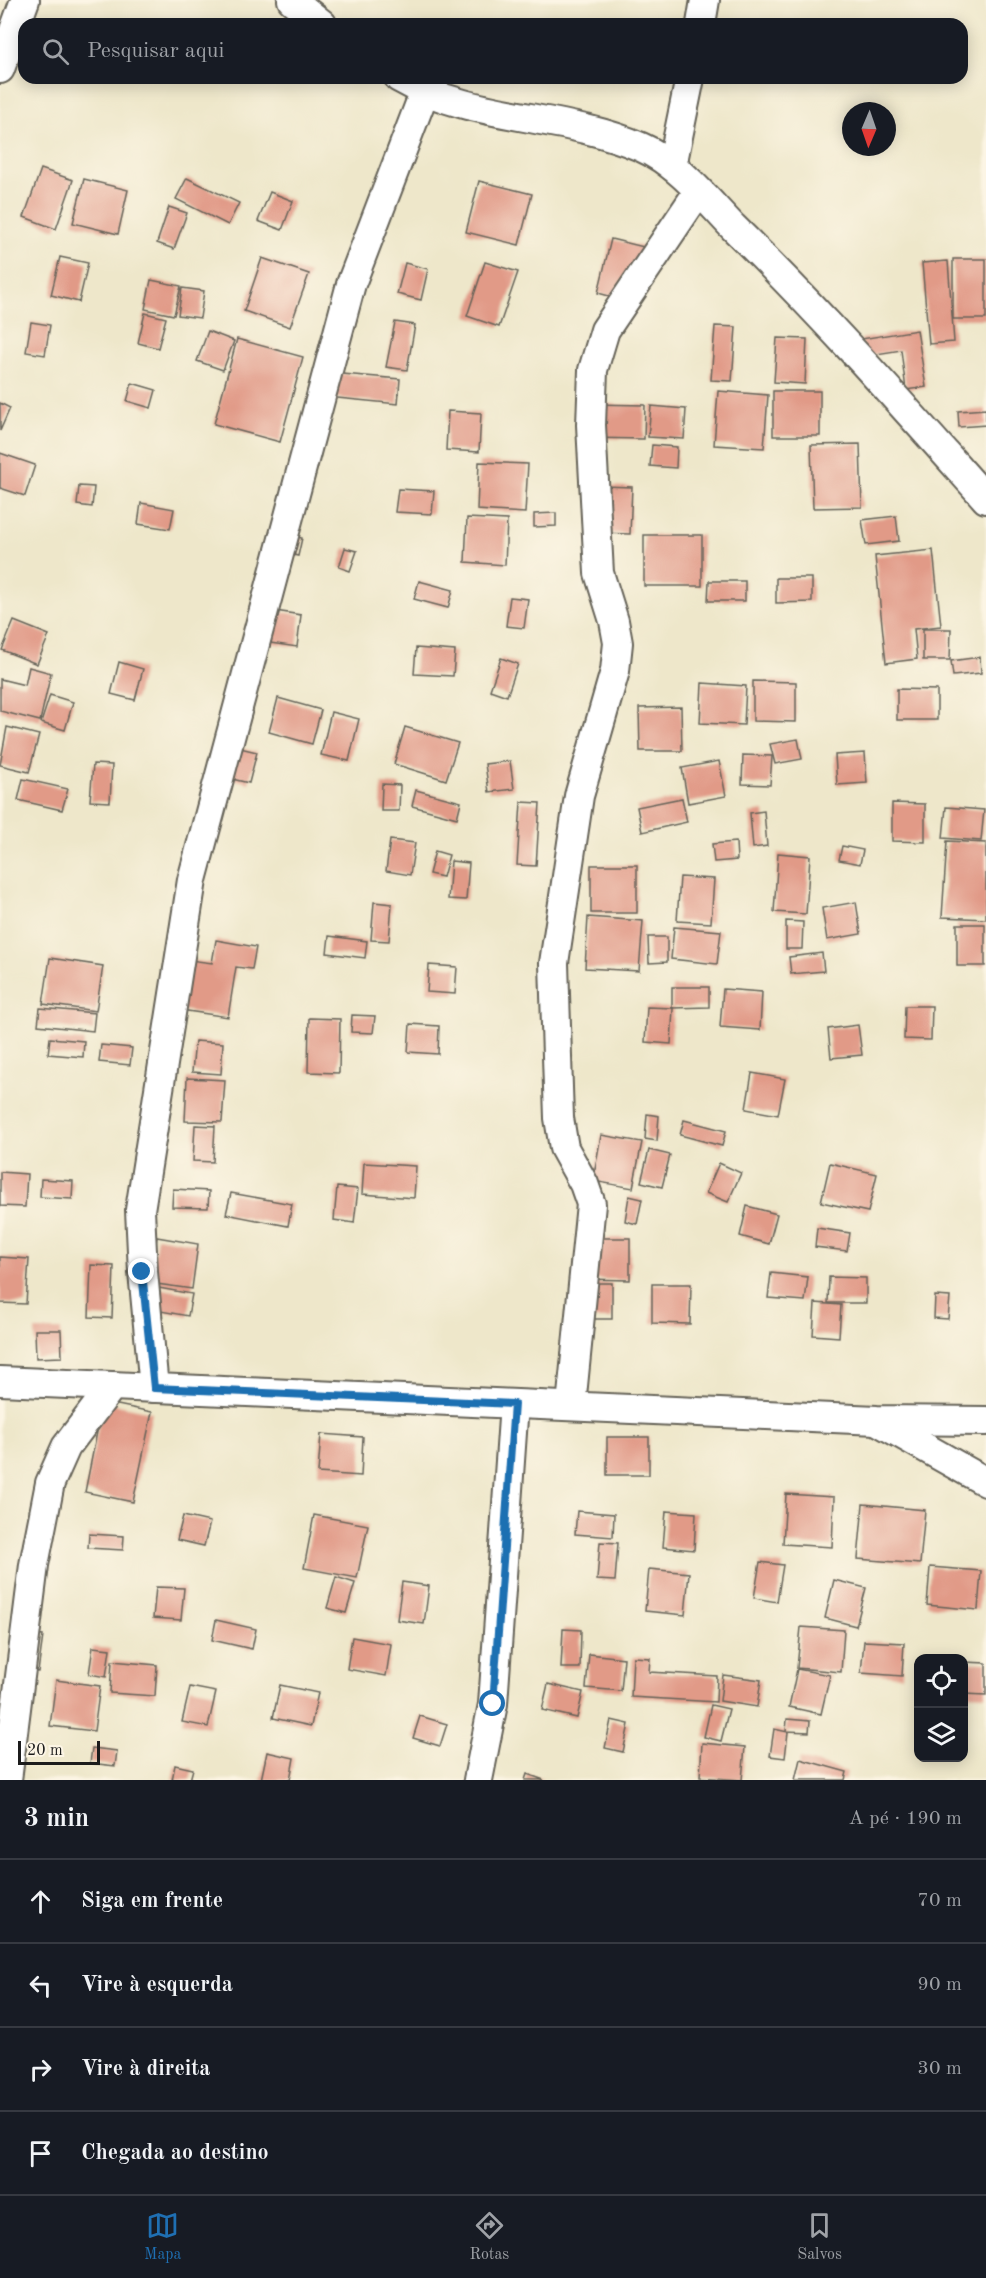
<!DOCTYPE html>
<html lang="pt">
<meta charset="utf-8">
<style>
:root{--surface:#171b24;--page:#242831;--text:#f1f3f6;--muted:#9ea1a6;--line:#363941;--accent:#1f6fb2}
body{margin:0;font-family:"Old Standard TT",serif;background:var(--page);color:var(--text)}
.controls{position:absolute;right:18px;bottom:18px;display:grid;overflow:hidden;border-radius:12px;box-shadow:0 3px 15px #0003}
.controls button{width:54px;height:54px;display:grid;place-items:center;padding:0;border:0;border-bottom:2px solid var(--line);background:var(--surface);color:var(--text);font:30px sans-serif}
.compass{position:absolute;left:842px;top:102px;width:54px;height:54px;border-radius:50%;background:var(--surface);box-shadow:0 3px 15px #0003;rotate:182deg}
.scale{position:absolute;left:18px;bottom:15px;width:82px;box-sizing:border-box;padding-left:6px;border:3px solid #1c1c1c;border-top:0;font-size:16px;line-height:21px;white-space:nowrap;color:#1c1c1c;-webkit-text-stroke:4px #fcf5e5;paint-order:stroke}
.stop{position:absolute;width:18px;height:18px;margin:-14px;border:4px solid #1f6fb2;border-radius:50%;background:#fff}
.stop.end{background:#1f6fb2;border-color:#fff;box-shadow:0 2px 6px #0008}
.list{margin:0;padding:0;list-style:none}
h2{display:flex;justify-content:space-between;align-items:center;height:78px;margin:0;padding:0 24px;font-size:26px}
h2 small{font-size:20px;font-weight:400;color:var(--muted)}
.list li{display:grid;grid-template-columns:39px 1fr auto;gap:18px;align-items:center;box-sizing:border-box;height:84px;padding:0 24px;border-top:2px solid var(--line)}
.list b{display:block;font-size:22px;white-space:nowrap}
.list em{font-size:20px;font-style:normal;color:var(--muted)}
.icon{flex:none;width:33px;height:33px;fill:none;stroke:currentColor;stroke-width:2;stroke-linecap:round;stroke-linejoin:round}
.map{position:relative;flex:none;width:986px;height:1780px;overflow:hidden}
.search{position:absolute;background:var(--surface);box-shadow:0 3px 15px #0003;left:18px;right:18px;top:18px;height:66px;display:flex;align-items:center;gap:15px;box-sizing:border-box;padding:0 21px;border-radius:18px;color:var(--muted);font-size:22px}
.sheet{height:414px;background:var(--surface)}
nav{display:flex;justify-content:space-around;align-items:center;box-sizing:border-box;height:84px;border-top:2px solid var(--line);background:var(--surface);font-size:16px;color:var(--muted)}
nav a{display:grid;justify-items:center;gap:3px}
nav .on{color:var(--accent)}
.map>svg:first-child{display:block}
</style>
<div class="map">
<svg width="986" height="1780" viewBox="0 0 986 1780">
<rect width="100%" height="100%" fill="#fcf5e5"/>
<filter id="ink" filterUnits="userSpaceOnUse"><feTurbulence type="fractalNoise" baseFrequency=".0167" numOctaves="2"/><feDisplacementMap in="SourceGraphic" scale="12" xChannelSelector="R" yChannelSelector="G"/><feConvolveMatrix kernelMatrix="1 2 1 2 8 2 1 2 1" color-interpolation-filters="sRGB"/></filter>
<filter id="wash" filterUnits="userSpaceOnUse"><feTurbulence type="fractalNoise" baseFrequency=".008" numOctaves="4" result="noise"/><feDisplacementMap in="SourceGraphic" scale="24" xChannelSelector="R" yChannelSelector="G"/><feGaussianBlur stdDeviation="1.35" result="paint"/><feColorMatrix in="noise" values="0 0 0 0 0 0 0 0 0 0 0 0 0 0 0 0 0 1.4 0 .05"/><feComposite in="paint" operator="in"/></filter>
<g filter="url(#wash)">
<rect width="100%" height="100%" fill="#eee7ca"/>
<g id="blocks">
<!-- building -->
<g fill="#e19a87">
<path d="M41,169L73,180L56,229L24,217Z"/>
<path d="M187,178L239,203L228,225L176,199Z"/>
<path d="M84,179L128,190L118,234L73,223Z"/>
<path d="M479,181L532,194L519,245L466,232Z"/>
<path d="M270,192L293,201L282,230L258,221Z"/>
<path d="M169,207L187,213L174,249L157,243Z"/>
<path d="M611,239L648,248L635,303L598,293Z"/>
<path d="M60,257L88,263L79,302L51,295Z"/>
<path d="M262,258L309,274L290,327L244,311Z"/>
<rect x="953" y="259" width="33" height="60"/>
<path d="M948,261L954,342L929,344L922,263Z"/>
<path d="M485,262L518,272L499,327L467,316Z"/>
<path d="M405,263L428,269L421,300L397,294Z"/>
<path d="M151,280L181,286L174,315L145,309Z"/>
<path d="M182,288L204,291L200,318L178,315Z"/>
<path d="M145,313L166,318L158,348L138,343Z"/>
<path d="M31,322L50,325L45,355L26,352Z"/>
<path d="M395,322L415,325L407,370L386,367Z"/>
<path d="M715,326L736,327L732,381L711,380Z"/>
<path d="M917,330L926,387L906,390L901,350L864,356L861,339Z"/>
<path d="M208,331L234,341L223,370L197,361Z"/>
<path d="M777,338L807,339L805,384L774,382Z"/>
<path d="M237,339L303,357L280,442L214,424Z"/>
<path d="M319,372L400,379L398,404L317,396Z"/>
<path d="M132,383L156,390L151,408L127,401Z"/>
<path d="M718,391L768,395L764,448L714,445Z"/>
<rect x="773" y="391" width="47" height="45"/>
<path d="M0,403L10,408L0,431Z"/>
<path d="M589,404L645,405L644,439L589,438Z"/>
<path d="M651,406L686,409L684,439L648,437Z"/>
<path d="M986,409V425L959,427L958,411Z"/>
<path d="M448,411L481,413L479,452L446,450Z"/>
<path d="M860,444L862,507L813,508L811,445Z"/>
<path d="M652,445L677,447L676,468L650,466Z"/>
<path d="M0,453L35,465L25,496L0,488Z"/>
<path d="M479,462L528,464L525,513L477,510Z"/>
<path d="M79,486L94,487L92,507L77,505Z"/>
<path d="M602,486L632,487L630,534L600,533Z"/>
<path d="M398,489L434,491L432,514L395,512Z"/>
<path d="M141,503L174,509L170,529L138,524Z"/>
<path d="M556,513V526L534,527V514Z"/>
<path d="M896,516L899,541L866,545L862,520Z"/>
<path d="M467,518L507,520L505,565L465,562Z"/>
<path d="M278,533L302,538L298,556L275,551Z"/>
<rect x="644" y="535" width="58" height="51"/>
<path d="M345,548L357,551L350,571L339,567Z"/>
<path d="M933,550L941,626L914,629L917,659L886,663L875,556Z"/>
<path d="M776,578H812V602L776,603Z"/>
<path d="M419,581L453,590L448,608L414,599Z"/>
<path d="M709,581H745V601H708Z"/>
<path d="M510,597L528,599L524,628L506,626Z"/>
<path d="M262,609L301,615L297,647L257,641Z"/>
<path d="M14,621L49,635L37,664L2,650Z"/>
<path d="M923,629H951L950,660H923Z"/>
<path d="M416,648L455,651L453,676L414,674Z"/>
<path d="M980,657L981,673L953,676L951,661Z"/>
<path d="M501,658L518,664L507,696L490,690Z"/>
<path d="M119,662L143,669L135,700L111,694Z"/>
<path d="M29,667L51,673L40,721L0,711V679L25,685Z"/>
<path d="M753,681L796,682V722L753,721Z"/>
<path d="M702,683L746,686L744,725L700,723Z"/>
<path d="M897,689L937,690V720H897Z"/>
<path d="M50,695L73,702L65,730L41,723Z"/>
<path d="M278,698L321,710L312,744L269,732Z"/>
<path d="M681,707L682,751H640L639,708Z"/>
<path d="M331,712L359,719L349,761L321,755Z"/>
<path d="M7,727L39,735L29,772L0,765Z"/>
<path d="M405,727L458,743L446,780L394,764Z"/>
<path d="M798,739L802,759L775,764L770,744Z"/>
<path d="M219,743L257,752L249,783L211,774Z"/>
<path d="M865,753L867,783L837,785L835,755Z"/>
<path d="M743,755L772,756L770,785L742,784Z"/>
<path d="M510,761L514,789L489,792L485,764Z"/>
<path d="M719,761L726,796L688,803L682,768Z"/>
<path d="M93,764L112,765L110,802L90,801Z"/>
<path d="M23,779L68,789L62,810L18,800Z"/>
<path d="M382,784L400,785L399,811H381Z"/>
<path d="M416,790L461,802L457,818L412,806Z"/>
<path d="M682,798L687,822L642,832L637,807Z"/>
<path d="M521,802L540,803L536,866L517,865Z"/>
<path d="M892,803L925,804V842L892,841Z"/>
<path d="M946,807L984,810L981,841L943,838Z"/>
<path d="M764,811L767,846L753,848L750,813Z"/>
<path d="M390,840L415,843L410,875L386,871Z"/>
<path d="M947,841L986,843V919L942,917Z"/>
<path d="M736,842L737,860L714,862L712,844Z"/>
<path d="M842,846L863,850L860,864L839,860Z"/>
<path d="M435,851L449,855L443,877L429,874Z"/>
<path d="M778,853L810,856L806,914L774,912Z"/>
<path d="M451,861L469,863L466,900L448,899Z"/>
<rect x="591" y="865" width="46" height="48"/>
<path d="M680,877L714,879L711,923L677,921Z"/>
<path d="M374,902L392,904L389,941L371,940Z"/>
<path d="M856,902L861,934L827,940L822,908Z"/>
<path d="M588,917L643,921L639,971L585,968Z"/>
<path d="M786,921L803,922L802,949H786Z"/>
<rect x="957" y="924" width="28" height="42"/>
<path d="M674,927L721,931L717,964L671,959Z"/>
<path d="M329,936L367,941L365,958L327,953Z"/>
<path d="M648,937H667V962L649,963Z"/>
<path d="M216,940L256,947L252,969L236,967L228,1017L174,1009L182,959L212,963Z"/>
<path d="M822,953L824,971L791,974L789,957Z"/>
<path d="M50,958L103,966L96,1011L43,1004Z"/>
<path d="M429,965L457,967L455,994L427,992Z"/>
<path d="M672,987H709V1007L672,1008Z"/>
<path d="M723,989L762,992L760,1030L720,1027Z"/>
<path d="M905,1006H932L931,1040L904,1039Z"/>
<path d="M647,1007L673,1008L671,1044L645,1042Z"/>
<path d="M40,1008L95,1013L93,1031L38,1025Z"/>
<path d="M352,1015L375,1016L373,1033L351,1032Z"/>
<path d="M309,1018L340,1019L339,1073L308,1072Z"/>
<path d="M410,1024L439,1026L438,1054L408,1052Z"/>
<path d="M858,1025L862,1055L831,1058L828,1029Z"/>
<path d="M50,1038L84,1041L83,1057L48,1054Z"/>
<path d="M195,1041L223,1043L221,1074L192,1072Z"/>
<path d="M101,1045L132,1048L130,1065L99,1062Z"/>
<path d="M752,1073L785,1079L778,1115L746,1109Z"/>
<path d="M187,1078L225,1080L222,1122L185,1121Z"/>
<path d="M647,1114L659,1116L657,1141L645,1139Z"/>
<path d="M684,1120L726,1131L722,1146L680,1135Z"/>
<path d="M195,1125L215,1126L213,1162L193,1161Z"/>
<path d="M601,1135L642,1142L633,1188L593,1181Z"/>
<path d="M649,1150L670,1155L662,1187L641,1182Z"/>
<path d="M364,1163L416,1166L414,1198L362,1194Z"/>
<path d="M719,1163L741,1173L728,1202L706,1193Z"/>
<path d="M830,1163L877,1174L868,1212L821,1202Z"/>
<path d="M0,1172L27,1174L25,1207L0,1206Z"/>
<path d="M41,1179L73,1181L72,1199L40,1197Z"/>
<path d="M337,1187L358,1189L354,1223L334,1220Z"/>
<path d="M173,1189L209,1191L208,1208L172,1207Z"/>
<path d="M231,1193L292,1204L288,1226L226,1214Z"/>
<path d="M629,1196L642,1199L637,1224L625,1221Z"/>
<path d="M747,1206L777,1214L769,1244L740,1236Z"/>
<path d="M817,1228L850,1233L847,1251L815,1247Z"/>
<path d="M157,1237L198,1244L192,1289L150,1283Z"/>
<path d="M584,1238H630V1280L583,1279Z"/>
<path d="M0,1257L29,1259L26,1304L0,1303Z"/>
<path d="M91,1265L114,1266L112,1318L89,1317Z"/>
<path d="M771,1273L808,1277L805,1301L768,1298Z"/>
<path d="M829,1277L866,1278V1303H828Z"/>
<rect x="576" y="1283" width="36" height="36"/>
<path d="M652,1284H691L690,1324L652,1323Z"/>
<path d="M159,1288L192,1294L188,1316L155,1310Z"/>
<path d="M935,1296L950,1297L948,1319L934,1318Z"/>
<path d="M815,1303L841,1305L839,1337L813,1335Z"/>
<path d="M35,1330H61L62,1357L36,1358Z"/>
<path d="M103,1402L152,1412L133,1502L85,1492Z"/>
<path d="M321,1434L363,1437L361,1476L318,1473Z"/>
<rect x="607" y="1437" width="42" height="38"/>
<path d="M786,1494L834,1497L832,1547L783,1544Z"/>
<path d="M863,1504L925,1510L920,1564L858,1559Z"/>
<path d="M577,1511L614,1514L613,1537L575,1534Z"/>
<path d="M666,1511L696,1513L694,1550L663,1547Z"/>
<path d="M314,1515L368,1525L357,1578L304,1568Z"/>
<path d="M183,1516L210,1522L204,1546L177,1540Z"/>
<path d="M89,1534L124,1536L123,1550L88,1548Z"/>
<path d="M600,1542L618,1543L615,1581L597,1580Z"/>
<path d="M760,1562L783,1565L777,1602L754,1598Z"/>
<path d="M930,1567L981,1571L978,1610L927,1605Z"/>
<path d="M649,1569L689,1573L685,1615L645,1611Z"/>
<path d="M336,1577L355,1583L346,1613L327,1608Z"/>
<path d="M834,1580L866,1588L856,1626L825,1618Z"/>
<path d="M402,1582L429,1586L424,1624L397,1620Z"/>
<path d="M156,1587L184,1588L181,1620L153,1618Z"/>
<path d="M216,1620L256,1629L252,1649L212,1640Z"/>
<path d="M801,1627L844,1630L841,1672L797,1668Z"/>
<path d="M563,1629L581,1630L580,1668H561Z"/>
<path d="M23,1634L43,1636L38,1672L19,1670Z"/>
<path d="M352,1637L391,1644L386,1676L347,1669Z"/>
<path d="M864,1641L904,1643L902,1676L861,1673Z"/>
<path d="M93,1647L110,1649L106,1677L89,1674Z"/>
<path d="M589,1654L624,1658L621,1691L586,1688Z"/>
<path d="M633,1657L650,1658L649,1672L717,1676L716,1702L631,1697Z"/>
<path d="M112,1661L157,1665L155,1696L110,1693Z"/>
<path d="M964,1662L986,1663V1695L964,1694Z"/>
<path d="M797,1669L830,1675L821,1714L789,1707Z"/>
<path d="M723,1675L761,1680L757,1707L720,1701Z"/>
<path d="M56,1680L100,1686L94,1731L50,1726Z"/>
<path d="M548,1684L583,1692L577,1718L542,1710Z"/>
<path d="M280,1685L318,1693L311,1726L273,1718Z"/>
<path d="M190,1687L216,1692L208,1727L182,1722Z"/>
<path d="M711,1705L729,1709L721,1741L704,1737Z"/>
<path d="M420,1716L447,1724L440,1746L413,1738Z"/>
<path d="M787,1719L810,1721L809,1732L786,1731Z"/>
<path d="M611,1720L629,1724L623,1752L605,1748Z"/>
<path d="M774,1729L788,1732L785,1758L770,1756Z"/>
<path d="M702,1743L745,1747L742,1780L700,1777Z"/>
<path d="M92,1748L117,1751L115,1766L90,1763Z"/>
<path d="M267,1752L294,1758L290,1780H261Z"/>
<path d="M800,1759L847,1772L845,1780H795Z"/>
<path d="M175,1765L193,1769L190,1780H172Z"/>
<path d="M527,1774L544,1780H525Z"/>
</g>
</g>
</g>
<g filter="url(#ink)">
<use href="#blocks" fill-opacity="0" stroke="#666359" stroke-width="1.5"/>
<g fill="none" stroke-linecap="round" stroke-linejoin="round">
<defs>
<g id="street">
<path d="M292,0L322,24"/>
<path d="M701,24L705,0"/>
<path d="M0,69L25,0"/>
<path d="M399,78C473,121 563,113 641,147C678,163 706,199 733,227C822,314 903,406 986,499"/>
<path d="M672,166L690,78"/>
<path d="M0,1381L877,1420L986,1421"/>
<path d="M154,1388L143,1272L140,1210L192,880L351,284L424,93"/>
<path d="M571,1406L591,1204L584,1184L564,1148L559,1118L554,963L579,796L615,671L618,643L614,621L599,573L591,425L593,370L605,330L698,192"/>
<path d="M878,1421L986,1482"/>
<path d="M7,1780L34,1565L50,1483L66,1447L112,1386"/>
<path d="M478,1780L493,1704L514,1404"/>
</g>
</defs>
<!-- street casing -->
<use href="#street" stroke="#666359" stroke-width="32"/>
<!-- street -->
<use href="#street" stroke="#fff" stroke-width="28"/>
</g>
</g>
<g fill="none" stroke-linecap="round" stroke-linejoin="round" filter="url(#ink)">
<!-- route -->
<path stroke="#1f6fb2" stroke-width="8" d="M142,1272L154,1388L514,1404L493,1704"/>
</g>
</svg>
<div class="controls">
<button><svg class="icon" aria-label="locate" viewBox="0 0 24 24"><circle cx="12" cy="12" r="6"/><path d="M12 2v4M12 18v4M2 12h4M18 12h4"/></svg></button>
<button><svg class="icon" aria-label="layers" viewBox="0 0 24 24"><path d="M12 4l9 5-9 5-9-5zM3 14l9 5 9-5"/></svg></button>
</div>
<svg class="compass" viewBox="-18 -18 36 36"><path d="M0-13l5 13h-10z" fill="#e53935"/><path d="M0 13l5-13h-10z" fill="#9ea1a6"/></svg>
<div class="scale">20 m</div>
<div class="stop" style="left:493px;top:1704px"></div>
<div class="stop end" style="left:142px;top:1272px"></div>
<div class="search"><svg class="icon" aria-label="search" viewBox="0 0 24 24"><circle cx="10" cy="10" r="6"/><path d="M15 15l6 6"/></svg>Pesquisar aqui</div>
</div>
<section class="sheet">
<h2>3 min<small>A pé · 190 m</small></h2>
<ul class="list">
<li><svg class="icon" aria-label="ahead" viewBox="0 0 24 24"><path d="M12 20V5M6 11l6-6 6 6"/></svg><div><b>Siga em frente</b></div><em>70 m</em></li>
<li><svg class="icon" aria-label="left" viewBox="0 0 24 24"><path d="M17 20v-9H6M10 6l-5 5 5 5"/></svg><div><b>Vire à esquerda</b></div><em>90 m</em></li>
<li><svg class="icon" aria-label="right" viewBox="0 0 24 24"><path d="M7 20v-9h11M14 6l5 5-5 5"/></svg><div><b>Vire à direita</b></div><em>30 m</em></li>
<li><svg class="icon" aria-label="arrive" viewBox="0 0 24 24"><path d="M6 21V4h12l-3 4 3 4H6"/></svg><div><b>Chegada ao destino</b></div></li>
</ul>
</section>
<nav>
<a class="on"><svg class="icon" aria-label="map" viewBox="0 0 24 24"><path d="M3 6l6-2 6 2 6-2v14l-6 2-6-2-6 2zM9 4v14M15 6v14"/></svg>Mapa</a>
<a><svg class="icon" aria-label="directions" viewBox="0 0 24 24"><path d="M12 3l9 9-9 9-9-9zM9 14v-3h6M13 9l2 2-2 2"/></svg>Rotas</a>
<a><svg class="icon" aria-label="saved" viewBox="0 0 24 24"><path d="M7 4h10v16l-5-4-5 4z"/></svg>Salvos</a>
</nav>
